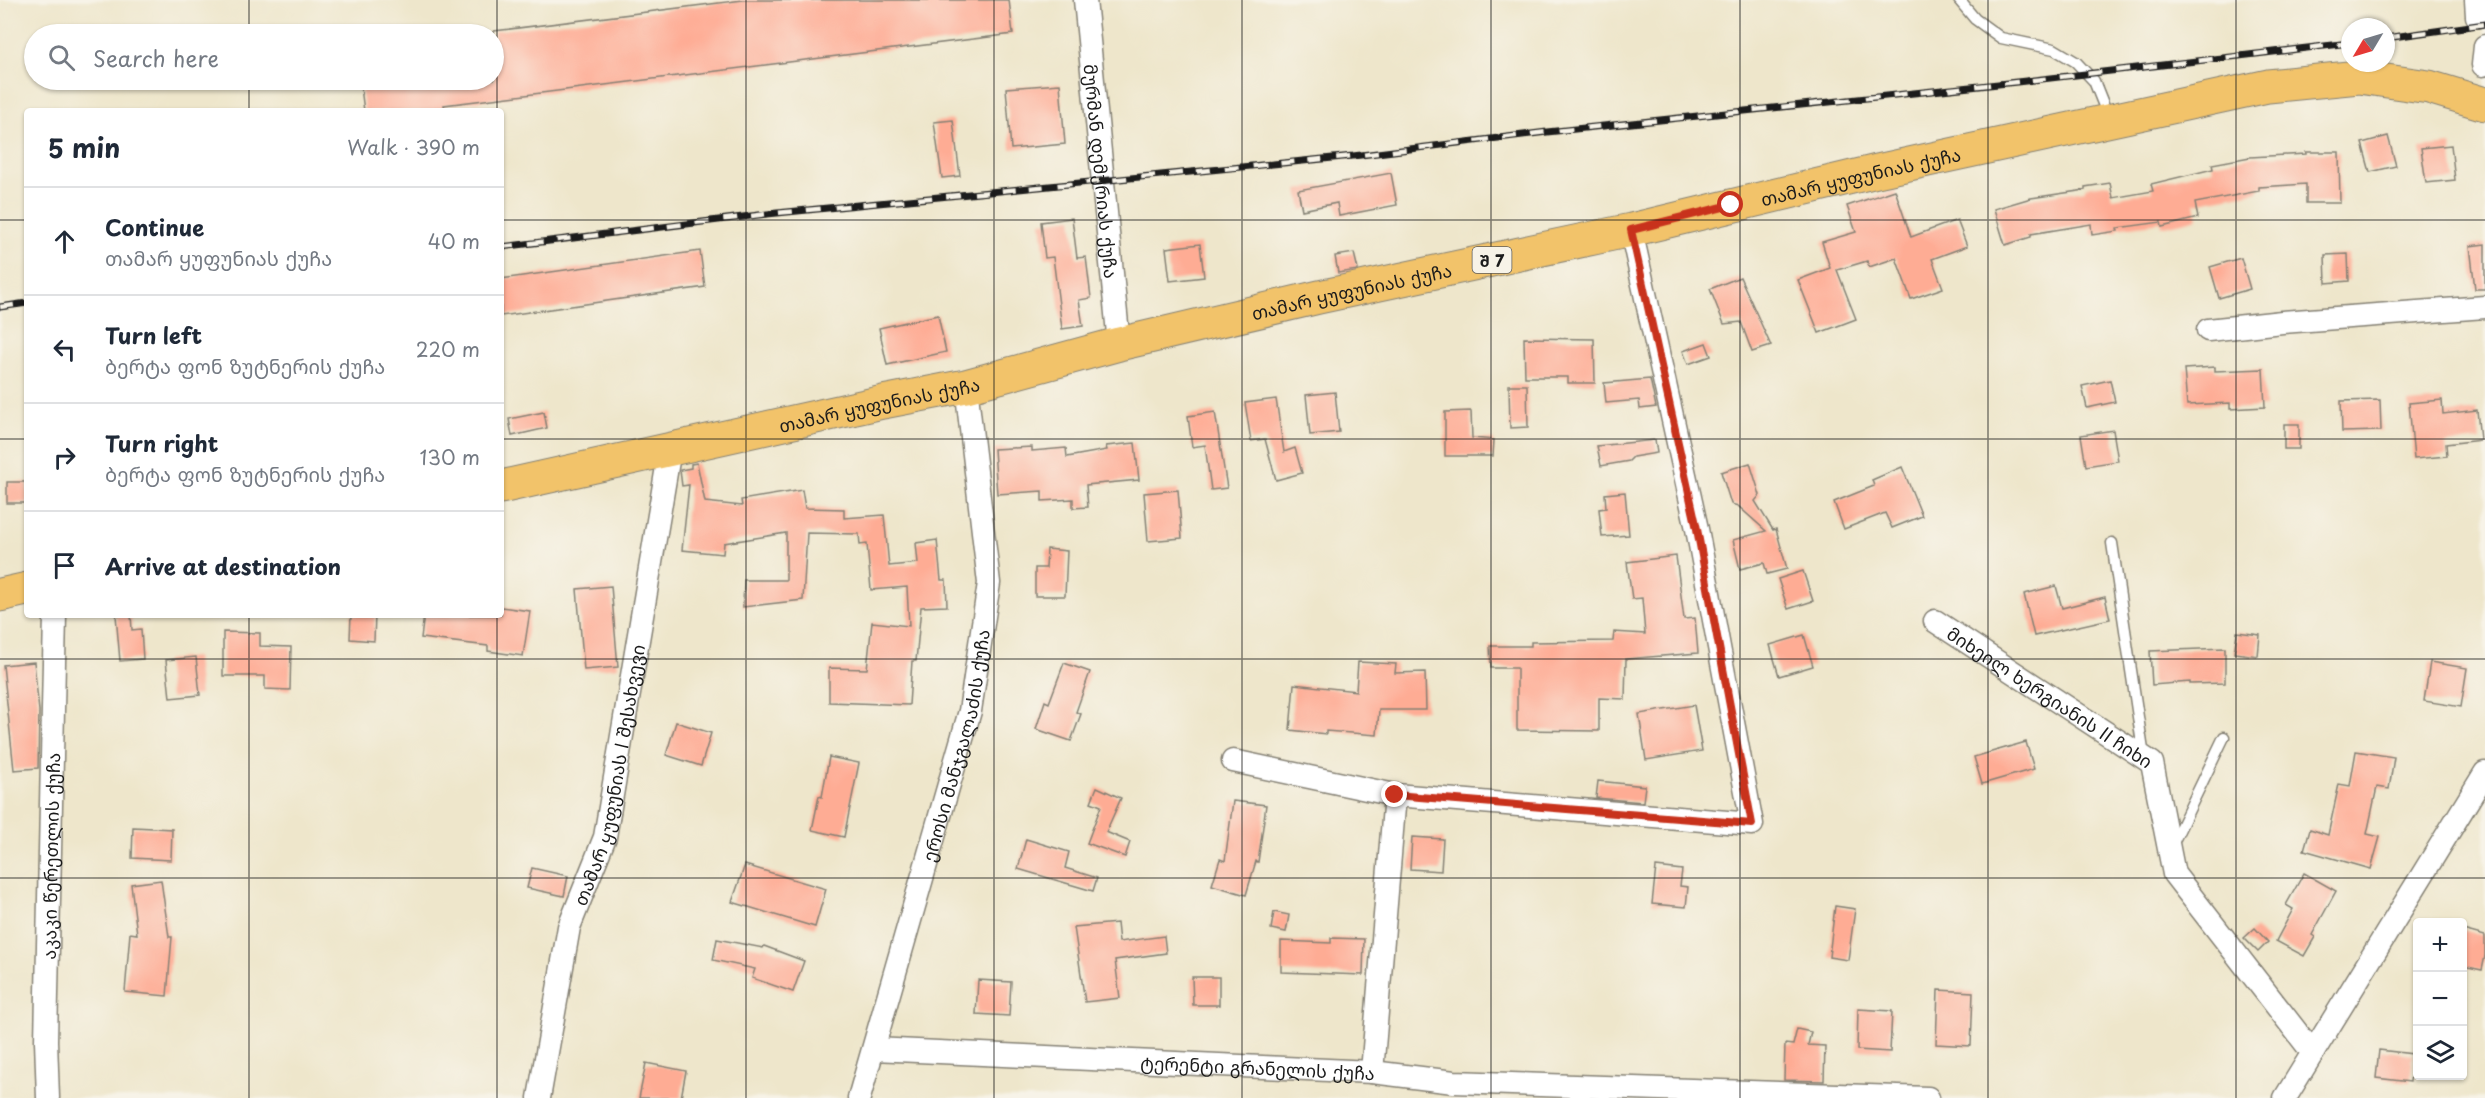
<!DOCTYPE html>
<meta charset="utf-8">
<style>
:root{--surface:#fff;--page:#f6f6f7;--text:#1f2937;--muted:#747a83;--line:#e0e1e3}
body{margin:0;font-family:"Playpen Sans","Noto Sans Georgian",sans-serif;background:var(--page);color:var(--text)}
.controls{position:absolute;right:18px;bottom:18px;display:grid;overflow:hidden;border-radius:6px;box-shadow:0 2px 4px #0004}
.controls button{width:54px;height:54px;display:grid;place-items:center;padding:0;border:0;border-bottom:2px solid var(--line);background:var(--surface);color:var(--text);font:30px sans-serif}
.compass{position:absolute;left:2341px;top:18px;width:54px;height:54px;border-radius:50%;background:var(--surface);box-shadow:0 2px 4px #0004;rotate:232deg}
.stop{position:absolute;width:18px;height:18px;margin:-14px;border:4px solid #c8321e;border-radius:50%;background:#fff}
.stop.end{background:#c8321e;border-color:#fff;box-shadow:0 2px 6px #0008}
.list{margin:0;padding:0;list-style:none}
h2{display:flex;justify-content:space-between;align-items:center;height:78px;margin:0;padding:0 24px;font-size:26px}
h2 small{font-size:20px;font-weight:400;color:var(--muted)}
.list li{display:grid;grid-template-columns:39px 1fr auto;gap:18px;align-items:center;box-sizing:border-box;height:108px;padding:0 24px;border-top:2px solid var(--line)}
.list b{display:block;font-size:22px;white-space:nowrap}
.list p{margin:0;font-size:20px;white-space:nowrap;color:var(--muted)}
.list em{font-size:20px;font-style:normal;color:var(--muted)}
.icon{flex:none;width:33px;height:33px;fill:none;stroke:currentColor;stroke-width:2;stroke-linecap:round;stroke-linejoin:round}
.map{position:relative;flex:none;width:2485px;height:1098px;overflow:hidden}
.search{position:absolute;background:var(--surface);box-shadow:0 2px 4px #0004;left:24px;top:24px;width:480px;height:66px;display:flex;align-items:center;gap:15px;box-sizing:border-box;padding:0 21px;border-radius:33px;color:var(--muted);font-size:22px}
.panel{position:absolute;background:var(--surface);box-shadow:0 2px 4px #0004;left:24px;top:108px;width:480px;height:510px;border-radius:6px}
.map>svg:first-child{display:block}
</style>
<div class="map">
<svg width="2485" height="1098" viewBox="0 0 2485 1098">
<rect width="100%" height="100%" fill="#f7f3e8"/>
<filter id="ink" filterUnits="userSpaceOnUse"><feTurbulence type="fractalNoise" baseFrequency=".0167" numOctaves="2"/><feDisplacementMap in="SourceGraphic" scale="12" xChannelSelector="R" yChannelSelector="G"/><feConvolveMatrix kernelMatrix="1 2 1 2 8 2 1 2 1" color-interpolation-filters="sRGB"/></filter>
<filter id="wash" filterUnits="userSpaceOnUse"><feTurbulence type="fractalNoise" baseFrequency=".008" numOctaves="4" result="noise"/><feDisplacementMap in="SourceGraphic" scale="24" xChannelSelector="R" yChannelSelector="G"/><feGaussianBlur stdDeviation="1.35" result="paint"/><feColorMatrix in="noise" values="0 0 0 0 0 0 0 0 0 0 0 0 0 0 0 0 0 1.4 0 .05"/><feComposite in="paint" operator="in"/></filter>
<g filter="url(#wash)">
<rect width="100%" height="100%" fill="#eee6cb"/>
<g id="blocks">
<!-- building -->
<g fill="#feac94">
<path d="M743,0H1009L1013,34L444,105L445,111H364L360,80H494V31Z"/>
<path d="M1060,84L1065,144L1011,149L1006,88Z"/>
<path d="M953,120L960,176L942,178L934,122Z"/>
<path d="M2388,136L2396,166L2370,172L2362,143Z"/>
<path d="M2451,145L2455,180L2426,183L2421,148Z"/>
<path d="M2306,152H2339L2340,203H2306V184L2259,187V191L2195,203L2198,218L2162,227L2161,222L2117,228L2118,231L2092,235L2091,224L2031,234V237L2005,245L1994,209L2031,198L2085,190V187L2110,183L2113,198L2153,191L2151,184L2213,169L2212,164L2250,157L2306,154Z"/>
<path d="M1391,173L1397,205L1339,216L1337,203L1302,210L1298,190Z"/>
<path d="M1895,190L1911,237L1957,220L1967,246L1932,259L1943,288L1911,299L1896,258L1869,267L1867,261L1837,270L1856,319L1819,333L1798,280L1830,268L1822,242L1856,232L1847,206Z"/>
<path d="M1072,218L1077,258L1086,257L1091,298L1079,300L1083,326L1062,329L1053,257L1045,258L1041,222Z"/>
<path d="M1200,244L1204,277L1170,281L1166,248Z"/>
<path d="M2485,244V289H2475L2470,246Z"/>
<path d="M700,251L705,287L501,316V279Z"/>
<path d="M1354,253L1358,270L1338,273L1335,256Z"/>
<path d="M2348,254L2349,281L2326,283L2325,255Z"/>
<path d="M2241,258L2250,289L2219,298L2210,267Z"/>
<path d="M1740,277L1771,346L1752,352L1741,322L1724,324L1710,289Z"/>
<path d="M938,315L946,352L887,365L879,328Z"/>
<path d="M1524,338L1594,339L1595,383H1568V377H1525Z"/>
<path d="M1706,343L1711,356L1688,364L1683,351Z"/>
<path d="M2215,367V371L2263,369L2265,407L2230,409V403L2187,405L2184,369Z"/>
<path d="M1650,379L1656,407L1640,409L1639,400L1606,403L1604,383Z"/>
<path d="M2110,380L2115,402L2087,408L2082,386Z"/>
<path d="M1509,385H1527L1528,427L1510,428Z"/>
<path d="M1335,392L1339,432L1310,435L1306,395Z"/>
<path d="M1276,399L1284,452L1295,448L1302,473L1276,480L1265,439L1251,441L1245,403Z"/>
<path d="M2380,400L2381,431L2342,432L2341,401Z"/>
<path d="M2442,400L2443,414L2477,410L2480,440L2446,444L2447,456L2414,459L2409,403Z"/>
<path d="M1471,411L1472,438L1494,440L1493,456H1445V412Z"/>
<path d="M544,412L547,428L512,436L509,419Z"/>
<path d="M1215,412L1227,488L1211,490L1205,445L1192,447L1188,416Z"/>
<rect x="2284" y="424" width="15" height="25"/>
<path d="M2113,430L2118,461L2086,466L2081,435Z"/>
<path d="M1655,440L1657,453L1633,457L1629,461L1601,466L1597,446Z"/>
<path d="M1135,443L1139,480L1086,485L1088,507L1073,508V499L1042,501V491L997,494L994,449L1032,447V451L1066,448L1067,457L1107,450L1106,446Z"/>
<path d="M697,463L705,502L742,506L741,500L802,490L805,508L844,509V518L884,515L889,566L918,563L916,543L937,540L941,580H946L947,606L921,607L916,661H912L909,705L829,702V668L867,669L872,622L909,626L907,587L871,590L867,544L860,545L859,534L807,533L803,600L743,607L744,580H786V533L724,543L723,554L682,550L689,485L682,486L680,470L691,468V464Z"/>
<path d="M1750,463L1760,495L1755,501L1773,530L1776,529L1787,569L1767,574L1764,563L1740,569L1733,540L1766,531L1738,506L1731,504L1721,472Z"/>
<path d="M1902,467L1922,516L1892,528L1885,513L1844,529L1834,502L1874,486L1872,480Z"/>
<rect x="7" y="482" width="20" height="21"/>
<path d="M1178,490L1182,538L1148,541L1144,493Z"/>
<path d="M1625,492L1629,535L1602,537L1599,509L1606,508L1605,494Z"/>
<path d="M1047,549L1067,551L1065,596H1035V568H1046Z"/>
<path d="M1676,556L1684,619L1695,618L1698,653L1626,659L1625,699L1599,698V731L1517,730V668H1491L1490,646H1531V642L1613,641L1614,632L1645,634L1642,598L1632,599L1627,562Z"/>
<path d="M1803,571L1813,601L1788,609L1778,579Z"/>
<path d="M611,586L618,667L584,670L577,589Z"/>
<path d="M2056,586L2062,608L2105,597L2110,619L2034,636L2024,594Z"/>
<path d="M501,607L530,611L523,656L488,651V646L421,638L424,615H501Z"/>
<path d="M116,615H131L132,630L141,629L143,659L120,661Z"/>
<path d="M351,615H375L374,641L350,639Z"/>
<path d="M223,632L260,633V646L291,647L290,690L265,689V676H223Z"/>
<path d="M2237,632L2260,635L2258,656L2234,653Z"/>
<path d="M1804,635L1813,666L1779,676L1770,645Z"/>
<path d="M2225,648V683L2190,684V682L2152,685L2150,651Z"/>
<path d="M196,657L200,695L170,698L166,660Z"/>
<path d="M34,662L39,711L38,768L14,770L3,665Z"/>
<path d="M1358,662L1396,664L1395,673L1425,672L1426,710H1379L1377,735L1326,731V734L1290,730L1294,684L1356,691Z"/>
<path d="M2430,662L2467,668L2461,707L2424,701Z"/>
<path d="M1064,663L1090,672L1076,712L1081,714L1071,741L1036,729L1045,701L1049,703Z"/>
<path d="M1694,705L1702,751L1646,760L1639,714Z"/>
<path d="M676,722L711,733L701,766L666,755Z"/>
<path d="M2026,742L2034,769L1982,784L1974,757Z"/>
<path d="M2356,751L2394,757L2389,789L2377,787L2367,834L2380,837L2371,869L2304,850L2310,829L2328,835L2339,784L2350,786Z"/>
<path d="M829,757L859,763L844,837L812,830L819,796L822,797Z"/>
<path d="M1598,781L1645,786L1643,802L1596,798Z"/>
<path d="M1097,787L1121,798L1106,832L1130,842L1125,857L1087,843L1101,806L1091,802Z"/>
<path d="M1233,801L1266,805L1258,862L1256,861L1246,895L1212,885L1220,859L1225,861Z"/>
<path d="M133,827L172,829L171,860L132,858Z"/>
<path d="M1412,837L1443,839L1441,871L1410,869Z"/>
<path d="M1026,839L1069,852L1065,868L1097,878L1093,891L1018,869Z"/>
<path d="M745,865L826,889L815,927L732,902Z"/>
<path d="M1656,867L1682,870L1680,886L1688,887L1686,907L1652,904Z"/>
<path d="M532,868L568,876L564,896L527,888Z"/>
<path d="M2304,873L2336,891L2312,935L2315,937L2304,956L2276,941L2293,909L2286,905Z"/>
<path d="M161,880L169,937H172L167,996L125,992L130,933L137,934L131,884Z"/>
<path d="M1835,906L1855,909L1848,960L1829,957Z"/>
<path d="M1274,912L1289,915L1286,932L1271,929Z"/>
<path d="M1117,923L1119,942L1164,936L1166,953L1115,960L1120,998L1085,1002L1074,927Z"/>
<path d="M2255,928L2268,942L2258,952L2244,938Z"/>
<path d="M2463,930L2485,936V956L2482,970L2463,966Z"/>
<path d="M1331,938L1364,939L1363,975L1281,972V941L1331,943Z"/>
<path d="M717,939L763,948L764,946L804,961L793,992L752,978L755,969L713,960Z"/>
<path d="M1192,977H1219V1005H1193Z"/>
<path d="M978,980L1011,982L1009,1016L976,1014Z"/>
<path d="M1938,990L1973,992L1971,1046L1936,1044Z"/>
<path d="M1858,1009L1892,1011L1890,1052L1857,1050Z"/>
<path d="M1797,1029L1811,1032L1808,1045L1825,1046L1824,1081L1784,1080L1785,1044L1793,1045Z"/>
<path d="M2379,1050L2413,1054L2410,1082L2376,1078Z"/>
<path d="M646,1063L686,1071L681,1098H639Z"/>
</g>
</g>
</g>
<g filter="url(#ink)">
<use href="#blocks" fill-opacity="0" stroke="#858174" stroke-width="1.5"/>
<g fill="none" stroke-linecap="round" stroke-linejoin="round">
<defs>
<g id="lane">
<path d="M1959,0L1975,19L2001,38L2054,49L2076,62L2094,81L2108,116"/>
<path d="M2112,543L2144,757"/>
<path d="M2172,845L2224,737"/>
</g>
<g id="street">
<path id="s1" d="M1085,0L1119,344"/>
<path d="M2476,0L2477,16L2485,14"/>
<path d="M2483,65L2485,46"/>
<path d="M2208,330L2282,322L2485,307"/>
<path id="s2" d="M1935,621L2152,763L2174,874L2313,1053"/>
<path d="M1233,761L1395,795L1752,824L1697,529L1631,230"/>
<path id="s3" d="M874,1049L1372,1072L1454,1082L1928,1098"/>
<path d="M1372,1072L1395,795"/>
<path id="s4" d="M48,1098L46,1041L55,615"/>
<path id="s5" d="M539,1098L569,927L605,837L670,449"/>
<path id="s6" d="M859,1098L970,711L989,583L966,386"/>
<path d="M2285,1098L2485,773"/>
</g>
<g id="primary">
<path id="s7" d="M501,487L883,402L966,386L1119,344L1319,297L1631,230L1877,171L2268,86L2359,77L2429,87L2485,104"/>
<path d="M0,595L27,589"/>
</g>
</defs>
<!-- lane casing -->
<use href="#lane" stroke="#858174" stroke-width="13"/>
<!-- street casing -->
<use href="#street" stroke="#858174" stroke-width="25"/>
<!-- primary casing -->
<use href="#primary" stroke="#858174" stroke-width="35"/>
<!-- lane -->
<use href="#lane" stroke="#fff" stroke-width="10"/>
<!-- street -->
<use href="#street" stroke="#fff" stroke-width="22"/>
<!-- primary -->
<use href="#primary" stroke="#f2c36a" stroke-width="33"/>
<defs>
<g id="rail">
<path d="M2386,38L2485,24"/>
<path d="M501,247L767,214L1353,156L1547,132L2017,82L2350,43"/>
<path d="M0,307L27,303"/>
</g>
</defs>
<!-- rail casing -->
<use href="#rail" stroke="#1c1c1c" stroke-width="7"/>
<!-- rail -->
<use href="#rail" stroke="#f7f3e8" stroke-width="4.5" stroke-dasharray="14" stroke-linecap="butt"/>
</g>
</g>
<g fill="none" stroke-linecap="round" stroke-linejoin="round" filter="url(#ink)">
<!-- route -->
<path stroke="#c8321e" stroke-width="8" d="M1395,795L1752,824L1697,529L1631,230L1731,205"/>
</g>
<!-- grid -->
<path fill="none" stroke="#1c1c1c" stroke-width="1.5" stroke-opacity="0.55" d="M249,0V34M497,0V111M746,0V1098M994,0V1098M1242,0V1098M1491,0V1098M1740,0V1098M1988,0V1098M2236,0V1098M249,80V111M0,220H27M501,220H2485M0,439H27M501,439H2485M249,615V1098M497,615V1098M0,659H2485M0,878H2485"/>
<g text-anchor="middle" dominant-baseline="central" stroke-width="6" stroke-linejoin="round" paint-order="stroke">
<!-- shield labels -->
<rect fill="#f7f3e8" stroke="#5e5c59" stroke-width="1.5" x="1472.5" y="247" width="39" height="26" rx="4.5"/>
<g font-size="16" font-weight="bold" fill="#1c1c1c">
<text x="1492" y="260">შ 7</text>
</g>
<!-- street labels -->
<g font-size="18" fill="#1c1c1c" stroke="#f7f3e8">
<text stroke="none"><textPath href="#s1" startOffset="172">მურმან დემურიას ქუჩა</textPath></text>
<text stroke="none"><textPath href="#s7" startOffset="1395">თამარ ყუფუნიას ქუჩა</textPath></text>
<text stroke="none"><textPath href="#s7" startOffset="873">თამარ ყუფუნიას ქუჩა</textPath></text>
<text stroke="none"><textPath href="#s7" startOffset="387">თამარ ყუფუნიას ქუჩა</textPath></text>
<text stroke="none"><textPath href="#s2" startOffset="138">მიხეილ ხერგიანის II ჩიხი</textPath></text>
<text stroke="none"><textPath href="#s6" startOffset="366">ეროსი მანჯგალაძის ქუჩა</textPath></text>
<text stroke="none"><textPath href="#s5" startOffset="332">თამარ ყუფუნიას I შესახვევი</textPath></text>
<text stroke="none"><textPath href="#s4" startOffset="242">აკაკი წერეთლის ქუჩა</textPath></text>
<text stroke="none"><textPath href="#s3" startOffset="384">ტერენტი გრანელის ქუჩა</textPath></text>
</g>
</g>
</svg>
<div class="controls">
<button>+</button>
<button>−</button>
<button><svg class="icon" aria-label="layers" viewBox="0 0 24 24"><path d="M12 4l9 5-9 5-9-5zM3 14l9 5 9-5"/></svg></button>
</div>
<svg class="compass" viewBox="-18 -18 36 36"><path d="M0-13l5 13h-10z" fill="#e53935"/><path d="M0 13l5-13h-10z" fill="#747a83"/></svg>
<div class="stop" style="left:1731px;top:205px"></div>
<div class="stop end" style="left:1395px;top:795px"></div>
<div class="search"><svg class="icon" aria-label="search" viewBox="0 0 24 24"><circle cx="10" cy="10" r="6"/><path d="M15 15l6 6"/></svg>Search here</div>
<section class="panel">
<h2>5 min<small>Walk · 390 m</small></h2>
<ul class="list">
<li><svg class="icon" aria-label="ahead" viewBox="0 0 24 24"><path d="M12 20V5M6 11l6-6 6 6"/></svg><div><b>Continue</b><p>თამარ ყუფუნიას ქუჩა</p></div><em>40 m</em></li>
<li><svg class="icon" aria-label="left" viewBox="0 0 24 24"><path d="M17 20v-9H6M10 6l-5 5 5 5"/></svg><div><b>Turn left</b><p>ბერტა ფონ ზუტნერის ქუჩა</p></div><em>220 m</em></li>
<li><svg class="icon" aria-label="right" viewBox="0 0 24 24"><path d="M7 20v-9h11M14 6l5 5-5 5"/></svg><div><b>Turn right</b><p>ბერტა ფონ ზუტნერის ქუჩა</p></div><em>130 m</em></li>
<li><svg class="icon" aria-label="arrive" viewBox="0 0 24 24"><path d="M6 21V4h12l-3 4 3 4H6"/></svg><div><b>Arrive at destination</b></div></li>
</ul>
</section>
</div>
